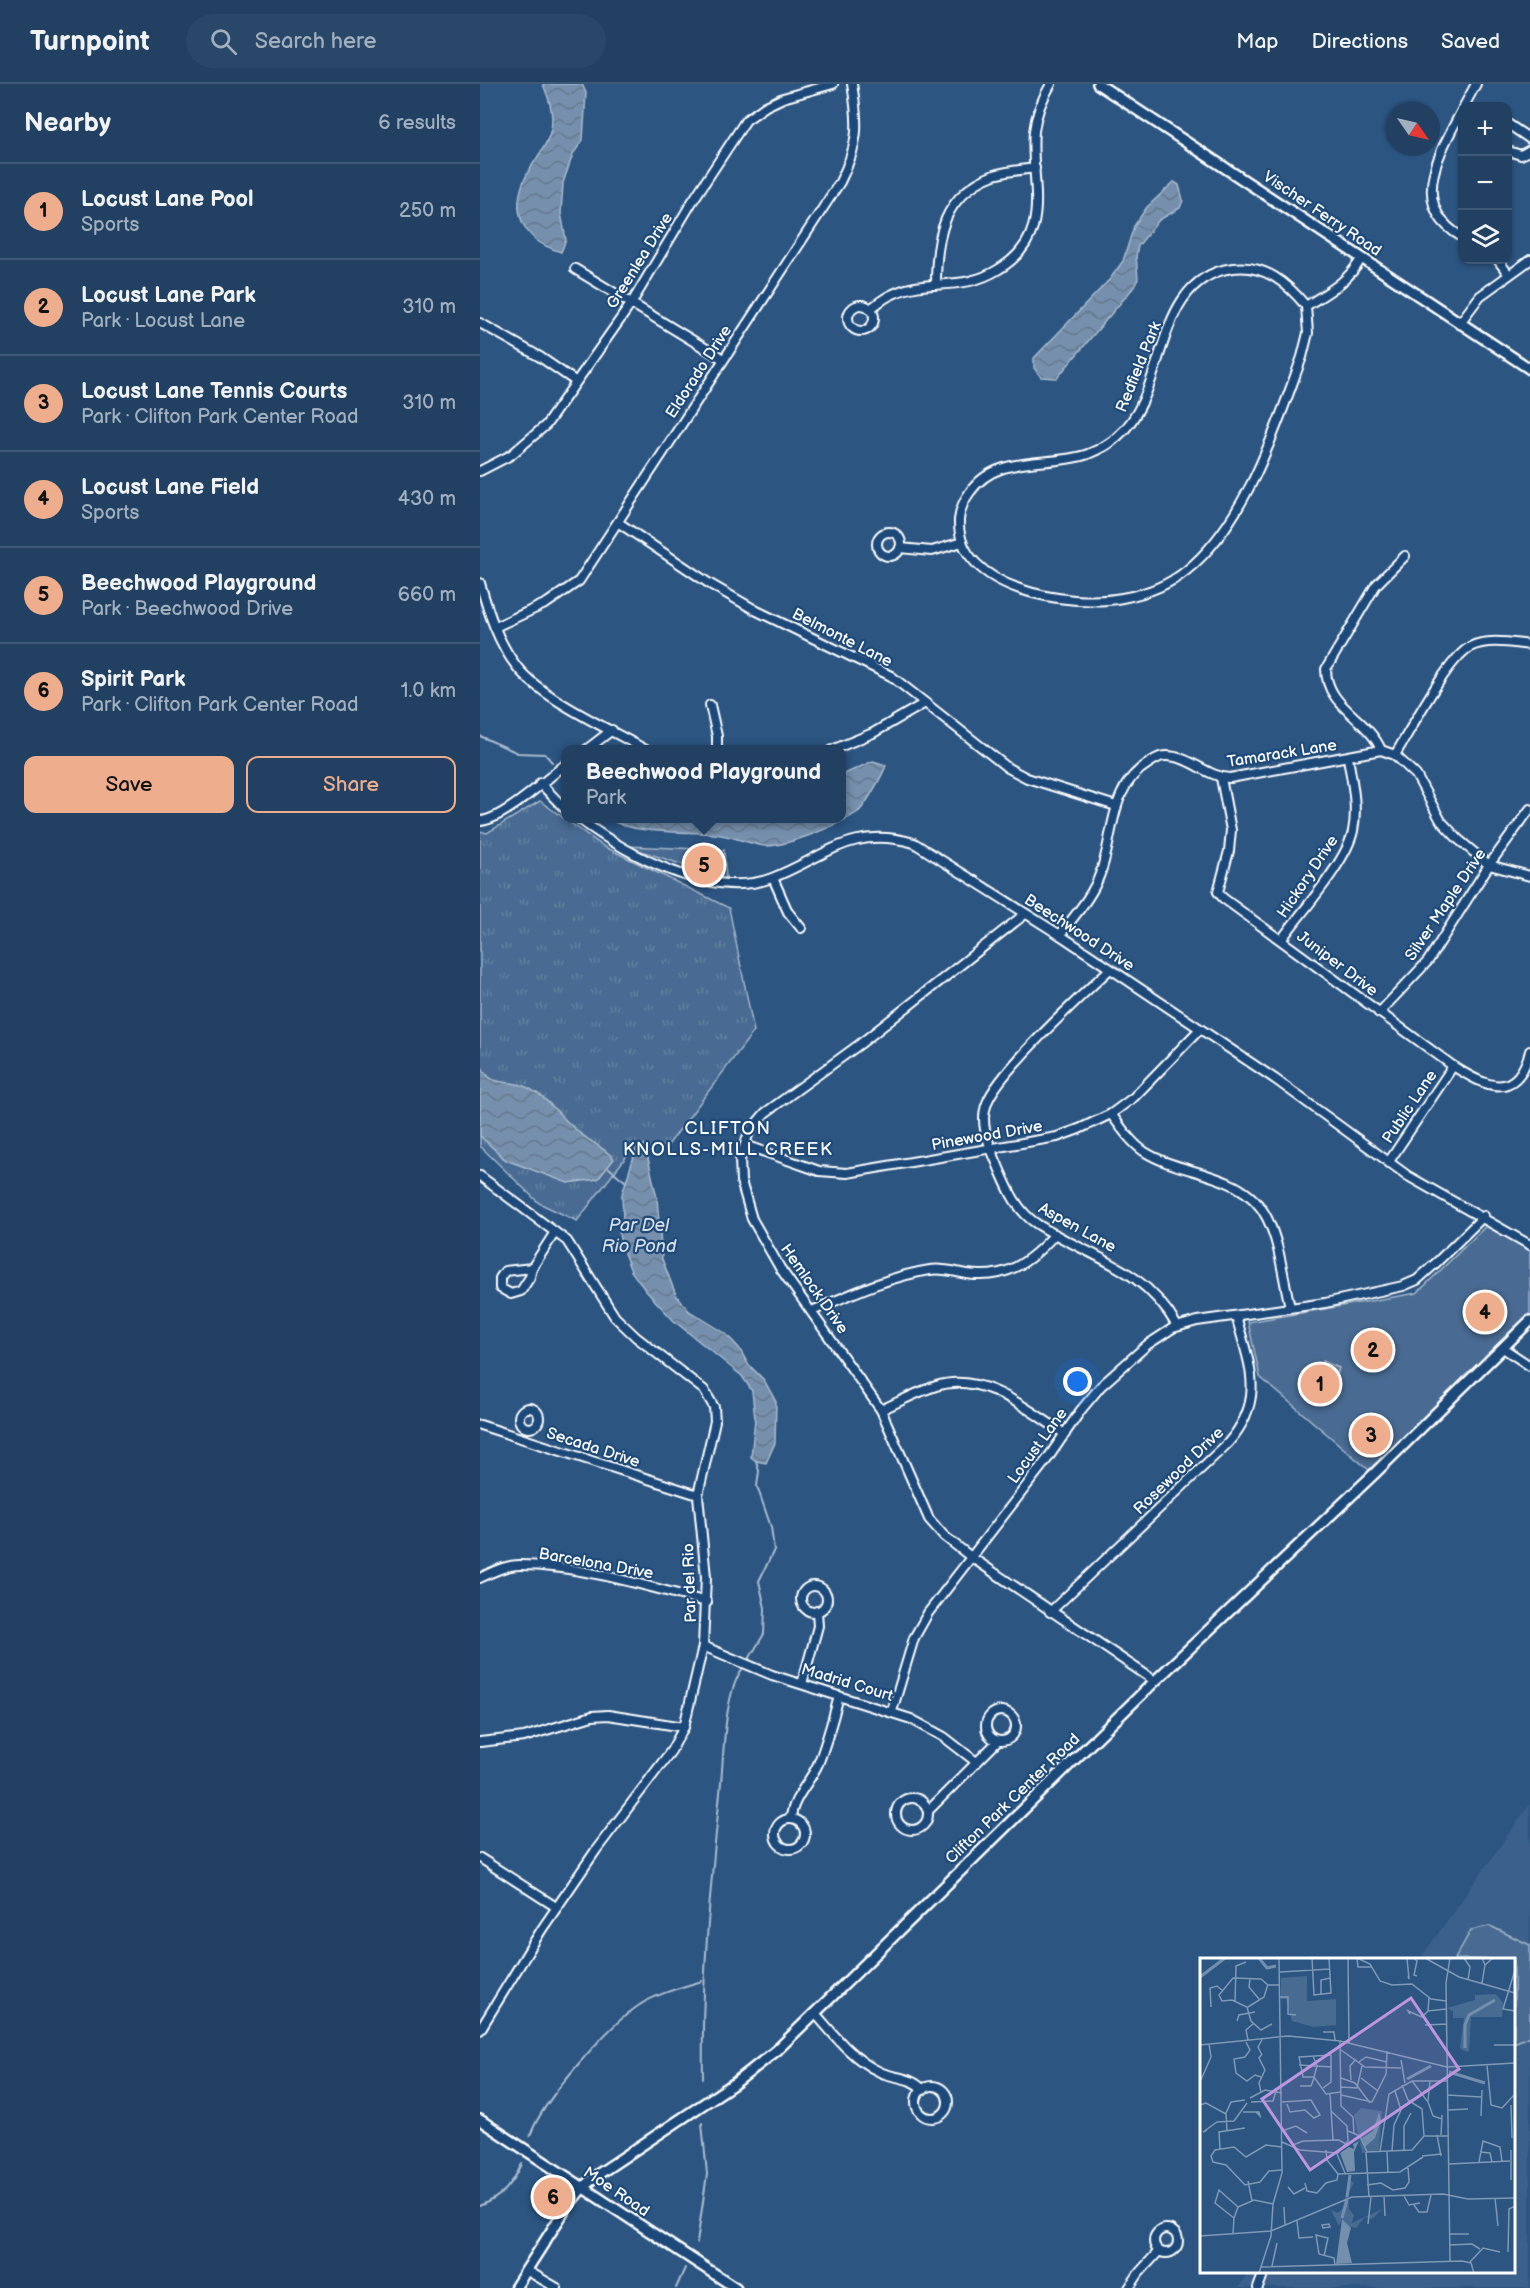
<!DOCTYPE html>
<meta charset="utf-8">
<style>
:root{--surface:#214062;--page:#294768;--text:#f1f3f6;--muted:#a2afbe;--line:#3e5977;--accent:#eead8d}
body{margin:0;font-family:"Balsamiq Sans",sans-serif;background:var(--page);color:var(--text)}
.controls{position:absolute;right:18px;top:18px;display:grid;overflow:hidden;border-radius:12px;box-shadow:0 2px 4px #0004}
.controls button{width:54px;height:54px;display:grid;place-items:center;padding:0;border:0;border-bottom:2px solid var(--line);background:var(--surface);color:var(--text);font:30px sans-serif}
.compass{position:absolute;left:906px;top:18px;width:54px;height:54px;border-radius:50%;background:var(--surface);box-shadow:0 2px 4px #0004;rotate:124deg}
.you{position:absolute;left:598px;top:1298px;width:21px;height:21px;margin:-15px;border:4px solid #fff;border-radius:50%;background:#1a73e8;box-shadow:0 0 0 9px #1a73e833}
.badge{display:grid;place-items:center;width:39px;height:39px;border-radius:50%;background:var(--accent);color:#111;font-size:20px;font-weight:700}
.pin{position:absolute;translate:-50% -50%;border:3px solid #fff;box-shadow:0 2px 6px #0006}
.popup{position:absolute;left:81px;top:661px;width:285px;height:78px;box-sizing:border-box;display:grid;place-content:center;border-radius:12px;background:var(--surface);filter:drop-shadow(0 2px 4px #0005);font-size:20px;white-space:nowrap;color:var(--muted)}
.popup b{font-size:22px;color:var(--text)}
.popup::after{content:'';position:absolute;left:50%;top:100%;margin-left:-12px;border:12px solid transparent;border-top-color:var(--surface)}
.list{margin:0;padding:0;list-style:none}
h2{display:flex;justify-content:space-between;align-items:center;height:78px;margin:0;padding:0 24px;font-size:26px}
h2 small{font-size:20px;font-weight:400;color:var(--muted)}
.list li{display:grid;grid-template-columns:39px 1fr auto;gap:18px;align-items:center;box-sizing:border-box;height:96px;padding:0 24px;border-top:2px solid var(--line)}
.list b{display:block;font-size:22px;white-space:nowrap}
.list p{margin:0;font-size:20px;white-space:nowrap;color:var(--muted)}
.list em{font-size:20px;font-style:normal;color:var(--muted)}
.actions{display:flex;gap:12px;padding:18px 24px}
.actions a{flex:1;padding:14px 0;border:2px solid var(--accent);border-radius:12px;text-align:center;font-size:21px;color:var(--accent)}
.actions .main{background:var(--accent);color:#111}
.icon{flex:none;width:33px;height:33px;fill:none;stroke:currentColor;stroke-width:2;stroke-linecap:round;stroke-linejoin:round}
.map{position:relative;flex:none;width:1050px;height:2204px;overflow:hidden}
header{display:flex;align-items:center;gap:36px;box-sizing:border-box;height:84px;padding:0 30px;background:var(--surface);border-bottom:2px solid var(--line)}
header strong{font-size:28px}
nav{display:flex;gap:33px;margin-inline-start:auto;font-size:21px}
.search{width:420px;height:54px;background:var(--page);display:flex;align-items:center;gap:15px;box-sizing:border-box;padding:0 21px;border-radius:33px;color:var(--muted);font-size:22px}
main{display:flex}
aside{flex:1;background:var(--surface)}
.map>svg:first-child{display:block}
</style>
<header>
<strong>Turnpoint</strong>
<div class="search"><svg class="icon" aria-label="search" viewBox="0 0 24 24"><circle cx="10" cy="10" r="6"/><path d="M15 15l6 6"/></svg>Search here</div>
<nav><a>Map</a><a>Directions</a><a>Saved</a></nav>
</header>
<main>
<aside>
<h2>Nearby<small>6 results</small></h2>
<ul class="list">
<li><span class="badge">1</span><div><b>Locust Lane Pool</b><p>Sports</p></div><em>250 m</em></li>
<li><span class="badge">2</span><div><b>Locust Lane Park</b><p>Park · Locust Lane</p></div><em>310 m</em></li>
<li><span class="badge">3</span><div><b>Locust Lane Tennis Courts</b><p>Park · Clifton Park Center Road</p></div><em>310 m</em></li>
<li><span class="badge">4</span><div><b>Locust Lane Field</b><p>Sports</p></div><em>430 m</em></li>
<li><span class="badge">5</span><div><b>Beechwood Playground</b><p>Park · Beechwood Drive</p></div><em>660 m</em></li>
<li><span class="badge">6</span><div><b>Spirit Park</b><p>Park · Clifton Park Center Road</p></div><em>1.0 km</em></li>
</ul>
<div class="actions"><a class="main">Save</a><a>Share</a></div>
</aside>
<div class="map">
<svg width="1050" height="2204" viewBox="0 0 1050 2204">
<defs>
<pattern id="grass-tufts" width="24" height="20" patternUnits="userSpaceOnUse" patternTransform="scale(1.5)"><rect width="24" height="20" fill="#486b92"/><path d="M3 7l-1-3M5 7V3M7 7l1-3M15 17l-1-3M17 17v-4M19 17l1-3" fill="none" stroke="#6381a2"/></pattern>
<pattern id="water-waves" width="16" height="10" patternUnits="userSpaceOnUse" patternTransform="scale(1.5)"><rect width="16" height="10" fill="#748fad"/><path d="M0 5q4-4 8 0t8 0" fill="none" stroke="#66788b"/></pattern>
</defs>
<rect width="100%" height="100%" fill="#2c5582"/>
<filter id="ink" filterUnits="userSpaceOnUse"><feTurbulence type="fractalNoise" baseFrequency=".0167" numOctaves="2"/><feDisplacementMap in="SourceGraphic" scale="12" xChannelSelector="R" yChannelSelector="G"/><feConvolveMatrix kernelMatrix="1 2 1 2 8 2 1 2 1" color-interpolation-filters="sRGB"/></filter>
<g filter="url(#ink)">
<!-- built -->
<path fill="#3b618b" d="M1050,1720V2204H758L768,2188H1034V1876L940,1875Z"/>
<!-- grass -->
<path fill="url(#grass-tufts)" stroke="#a4b5c8" stroke-width="1.5" d="M60,717L123,762L249,824L274,947L188,1061L149,1069L97,1137L59,1119L0,1062V747L7,749Z"/>
<!-- green -->
<g fill="#486b92" stroke="#a4b5c8" stroke-width="1.5">
<path d="M146,762L244,766L246,795Z"/>
<path d="M1008,1140L1050,1166V1229L889,1386L780,1293L768,1238L937,1209Z"/>
<path d="M1010,1842L1050,1861V1952L1034,1959V1876L975,1875L991,1846Z"/>
<path d="M70,2088L96,2104L75,2134L52,2121Z"/>
</g>
<!-- water -->
<g fill="url(#water-waves)" stroke="#acbcce" stroke-width="1.5">
<path d="M63,0H102L106,9L103,56L93,70L83,99L81,129L86,156L81,168C41,156 29,126 47,90C55,75 68,61 71,45C74,28 69,15 63,0Z"/>
<path d="M694,98L699,101L703,116L700,124L679,136L658,162L656,172L658,195L653,204L577,294L561,293L554,284V274L630,195L643,177L654,142L667,123Z"/>
<path d="M393,677L406,681C404,689 384,724 378,728C359,741 310,761 287,762C275,762 250,751 234,750C204,747 155,751 129,735L362,734V691Z"/>
<path d="M0,979C10,1003 20,995 41,1001C68,1010 82,1038 105,1053C116,1061 125,1064 134,1075L118,1095L88,1099L26,1076L0,1052Z"/>
<path d="M165,1061L177,1114L182,1175L196,1211L209,1227L245,1249L259,1264L268,1280L284,1296L296,1318L295,1359L286,1379L276,1377L271,1373L275,1335L272,1307L262,1292L194,1237L166,1207L151,1187L142,1164L139,1150L143,1136L142,1110L157,1063Z"/>
<path d="M843,1277L859,1284L857,1292L850,1291L845,1303L827,1297L830,1289L838,1290Z"/>
</g>
<g fill="none" stroke-linecap="round" stroke-linejoin="round">
<!-- stream -->
<g stroke="#acbcce" stroke-width="2">
<path d="M0,652L38,669L65,670L72,678"/>
<path d="M82,689L86,692"/>
<path d="M129,1084L146,1098"/>
<path d="M269,1575L284,1550L285,1524L279,1497L294,1466L291,1443L277,1402L279,1387L276,1377"/>
<path d="M223,1994C221,1895 231,1797 241,1699C244,1667 244,1609 263,1584"/>
<path d="M50,2052C62,2017 127,1943 158,1922C176,1910 202,1903 222,1897"/>
<path d="M0,2122C22,2113 32,2101 42,2080"/>
<path d="M217,2159L227,2090L222,2039"/>
<path d="M196,2204L205,2184"/>
</g>
<defs>
<g id="minor">
<path d="M984,22L996,0"/>
<path d="M982,26C961,67 926,121 982,153"/>
<path d="M1028,40L1050,55"/>
<path d="M1028,67L1041,71L1050,66"/>
<path d="M1018,176L1029,191"/>
<path d="M95,185L243,275"/>
<path d="M456,201C456,153 463,110 514,91C527,87 542,86 555,84"/>
<circle cx="381" cy="234" r="13"/>
<path d="M826,222C807,199 785,180 753,184C671,195 690,308 638,352C630,360 618,366 608,370C568,384 517,369 490,408C484,416 480,425 479,436C476,506 590,524 642,514C665,510 689,501 707,486C767,437 796,343 822,273L828,249L826,222C848,208 868,198 881,175"/>
<path d="M390,225C397,220 405,213 413,210C449,193 481,209 519,185C576,151 549,97 554,47C556,30 562,15 571,0"/>
<path d="M0,239L60,273L95,297"/>
<path d="M979,240L1000,212L1050,176"/>
<path d="M0,387L31,371L66,341L151,220L212,118L266,36L286,22L303,14L353,0"/>
<path d="M139,439L230,500L277,527L411,592L528,684L547,694L636,722"/>
<circle cx="409" cy="460" r="12"/>
<path d="M420,464L452,467L482,458"/>
<path d="M0,499C8,527 18,559 37,583C62,615 130,645 166,666"/>
<path d="M15,543L67,519L99,497L360,98C379,60 379,41 372,0"/>
<path d="M230,621L237,652V666"/>
<path d="M106,666L132,646"/>
<path d="M352,666L393,649L445,619"/>
<path d="M901,666C888,634 846,623 846,585L896,501L925,472"/>
<path d="M915,671L936,691L961,737L978,755L1009,781L1050,792"/>
<path d="M741,694L751,746L749,767L738,808L743,814L973,982C1006,1003 1036,1018 1050,967"/>
<path d="M60,699L86,726"/>
<path d="M98,734C146,770 231,817 292,794C346,773 370,741 434,759L580,851L795,995L928,1092L1050,1161"/>
<path d="M0,737C23,736 66,695 86,680"/>
<path d="M293,794L308,828L321,844"/>
<path d="M545,830L380,960L285,1029L269,1048L260,1076L261,1097L272,1135L300,1184L401,1326L449,1435L464,1452L491,1473L675,1597"/>
<path d="M580,851C594,832 612,813 620,790C635,752 628,703 669,679C674,676 679,672 685,672C709,671 726,693 750,694L901,666L915,671C930,647 967,575 990,563C1007,554 1032,559 1050,561"/>
<path d="M802,855C822,827 866,779 873,747C878,723 872,697 868,674"/>
<path d="M630,885C603,910 518,988 507,1019C498,1041 511,1064 519,1084C528,1105 537,1127 557,1140C611,1174 663,1182 697,1242"/>
<path d="M899,929L948,877L1009,781L1050,725"/>
<path d="M631,1030C641,1043 651,1059 665,1068C703,1092 764,1087 787,1134C800,1160 803,1194 810,1223"/>
<path d="M265,1061L339,1087L367,1089L577,1053L599,1045L631,1030L654,1013L720,945"/>
<path d="M908,1079L973,982"/>
<path d="M0,1092L87,1157L135,1233L156,1253L224,1306L234,1323L235,1337L218,1411L226,1493L223,1562L204,1643L191,1667L116,1766L62,1845L0,1946"/>
<path d="M52,1184L50,1193L41,1207L31,1210L20,1204V1194L25,1187Z"/>
<path d="M52,1184L75,1148"/>
<path d="M332,1227C369,1211 410,1192 450,1186C463,1184 475,1188 487,1190C526,1196 550,1178 575,1150"/>
<path d="M1023,1264L1050,1282"/>
<circle cx="49" cy="1334" r="10"/>
<path d="M401,1326C419,1318 437,1308 456,1302C503,1287 548,1326 585,1350"/>
<path d="M0,1341L218,1411"/>
<path d="M0,1494C12,1488 26,1481 40,1481C98,1481 170,1503 227,1518"/>
<circle cx="334" cy="1515" r="13"/>
<path d="M570,1528L748,1359C786,1315 770,1283 756,1232"/>
<path d="M223,1562L292,1591L431,1635L464,1653L495,1677"/>
<path d="M322,1600L338,1542L337,1527"/>
<path d="M412,1627L434,1554L448,1529L568,1374L601,1326L621,1302L667,1261L693,1244L717,1237L845,1219L923,1202L937,1196L957,1178L1004,1132"/>
<circle cx="521" cy="1642" r="15"/>
<path d="M0,1658L44,1653L112,1632L128,1631L204,1643"/>
<circle cx="432" cy="1730" r="16"/>
<path d="M448,1727L518,1657"/>
<path d="M311,1734C312,1715 330,1698 338,1680C347,1658 353,1635 359,1612"/>
<circle cx="310" cy="1750" r="15"/>
<path d="M0,1774L76,1823"/>
<path d="M335,1929C354,1951 373,1976 400,1988C415,1995 431,1992 443,2006"/>
<circle cx="452" cy="2018" r="16"/>
<circle cx="686" cy="2157" r="12"/>
<path d="M46,2186L77,2204"/>
<path d="M649,2204L659,2189L679,2167"/>
<path d="M778,2204L784,2188"/>
</g>
<g id="tertiary">
<path d="M618,0L1050,285"/>
<path d="M0,2036L256,2204"/>
<path d="M35,2204L88,2121L103,2103L120,2089L255,1999L297,1966L675,1597L895,1389L1050,1237"/>
</g>
</defs>
<!-- minor casing -->
<use href="#minor" stroke="#fff" stroke-width="12"/>
<!-- tertiary casing -->
<use href="#tertiary" stroke="#fff" stroke-width="14"/>
<!-- minor -->
<use href="#minor" stroke="#1f4a7a" stroke-width="8"/>
<!-- tertiary -->
<use href="#tertiary" stroke="#1f4a7a" stroke-width="9"/>
</g>
</g>
<g text-anchor="middle" dominant-baseline="central" stroke-width="4.5" stroke-linejoin="round" paint-order="stroke">
<!-- street labels -->
<g font-size="16" fill="#fff" stroke="#1f4a7a">
<text transform="translate(842 130) rotate(34)">Vischer Ferry Road</text>
<text transform="translate(160 177) rotate(-58)">Greenlea Drive</text>
<text transform="translate(659 283) rotate(-68)">Redfield Park</text>
<text transform="translate(219 288) rotate(-57)">Eldorado Drive</text>
<text transform="translate(362 554) rotate(27)">Belmonte Lane</text>
<text transform="translate(802 670) rotate(-9)">Tamarack Lane</text>
<text transform="translate(828 793) rotate(-56)">Hickory Drive</text>
<text transform="translate(966 821) rotate(-56)">Silver Maple Drive</text>
<text transform="translate(599 849) rotate(33)">Beechwood Drive</text>
<text transform="translate(857 880) rotate(37)">Juniper Drive</text>
<text transform="translate(930 1023) rotate(-56)">Public Lane</text>
<text transform="translate(507 1052) rotate(-10)">Pinewood Drive</text>
<text transform="translate(597 1144) rotate(29)">Aspen Lane</text>
<text transform="translate(334 1205) rotate(55)">Hemlock Drive</text>
<text transform="translate(558 1362) rotate(-54)">Locust Lane</text>
<text transform="translate(113 1364) rotate(18)">Secada Drive</text>
<text transform="translate(699 1387) rotate(-44)">Rosewood Drive</text>
<text transform="translate(116 1480) rotate(10)">Barcelona Drive</text>
<text transform="translate(210 1499) rotate(-92)">Par del Rio</text>
<text transform="translate(367 1599) rotate(17)">Madrid Court</text>
<text transform="translate(533 1715) rotate(-44)">Clifton Park Center Road</text>
<text transform="translate(136 2108) rotate(34)">Moe Road</text>
</g>
<!-- neighbourhood labels -->
<g font-size="18" letter-spacing="1.5" fill="#fff" stroke="#1f4a7a">
<text x="248" y="1044">CLIFTON<tspan x="248" dy="21">KNOLLS-MILL CREEK</tspan></text>
</g>
<!-- water labels -->
<g font-size="18" font-style="italic" fill="#d5dde6" stroke="#1f4a7a">
<text x="159" y="1141">Par Del<tspan x="159" dy="21">Rio Pond</tspan></text>
</g>
</g>
<!-- overview -->
<g transform="translate(720 1874)">
<rect width="315" height="315" fill="#2c5582"/>
<path d="M161,150L182,153L179,192L162,195L154,157Z" fill="#486b92"/>
<path d="M150,222L154,225L148,236L149,251L154,257L152,265L182,251L172,261L165,259L156,270L145,268L142,261L139,268L131,252L138,255L142,251Z" fill="#486b92"/>
<path d="M107,18V43L136,41V67L114,69L92,63L86,41H81V20ZM296,36L303,45L302,59H271L269,94L264,93L260,90L264,60H253V53L247,50L275,42V37Z" fill="#486b92"/>
<path d="M179,154L181,163L175,180L165,189L162,180L173,173ZM159,183L154,194L155,213L147,214L140,195L149,189L154,191L153,186ZM142,261L151,270L147,285L152,305L136,306Z" fill="#748fad"/>
<path fill="none" stroke="#748fad" stroke-width="3" d="M59,0L67,10L76,8M0,19L25,0M265,90V67L269,57L295,42M249,114L285,125M207,121L231,108M147,239L150,217M142,260L147,242"/>
<path fill="none" stroke="#8099b4" stroke-width="1.5" d="M112,0L114,37L131,35L129,0M148,0L149,85M157,0L170,6L180,23L192,27L212,26L231,41L246,43M207,0L209,21L208,18M214,0L217,3L214,17L217,18M225,0L259,19L315,35M264,0L270,9L268,22M282,0L285,7L293,0M157,1L158,9H172M315,12L303,51L315,53M80,14L130,11M50,21L49,29L59,41M282,25L285,7M121,36V22L130,20M80,39H88V56L96,57M229,40L228,53L246,51M35,44L36,8L46,4M11,49L10,30L17,28L23,33M48,49L64,39L68,26M210,56L208,53L222,59L228,53M37,63L39,57L55,54M72,66L61,72L51,63L47,49L32,42L22,43L19,37L33,20L61,21L68,27H80M225,67L247,66M123,74H134L135,82M45,82L50,92L45,99L34,101L36,115L47,123L55,117L61,119M48,82L46,72L54,65M140,83L141,148L153,159L154,176M0,87L88,78L140,83L247,109L315,105M294,87H315M141,92L165,109L201,110M62,97L58,89L63,80M113,98L117,108L114,119M201,102L205,125M159,104L166,99L187,104M99,107L132,109M287,107L291,147L302,150L315,136M141,120L155,125L170,145M161,120L178,133M151,122L150,108L156,101M212,123L228,144L233,158L242,161M0,124L11,99L9,86M202,127L208,142L222,151L224,178M100,128H111L114,120M141,129L157,130L162,108M123,130L131,124V97L99,99L103,119H114L126,136L141,134M61,134L59,125L65,112L59,100L62,96M130,136L133,182M141,137L172,144L186,116L187,93M248,137L281,139M50,140L65,132L82,135M228,143L230,123M51,144L73,143L76,133M82,144L111,142L120,157L114,160L105,152L90,154L87,146M0,147L6,145L26,156M311,147L312,180M248,152L268,151M131,153L147,168L148,183L137,196L145,215M43,154H59L60,158L56,154M281,158L282,132M7,172L3,174L17,164L34,163L47,145M27,173L26,155L31,144L45,142M82,173L96,168L107,175M148,173L160,178L167,194L212,192L224,178H248M237,177L241,198M241,177L242,157M82,184L100,192L137,195M93,187L103,183L139,182L146,186M82,189L66,187L46,199L34,189L15,192L11,198L13,204L26,207L45,227L60,224L69,213L82,212M20,191L19,174L45,170M126,192L127,202L138,216M204,192V168L211,155M311,192V222M180,193L189,136L212,123H248M187,193L188,214M192,193L194,167L201,152L195,133M166,194L169,239M280,194L290,195L292,204M222,198L242,196M279,204L283,183L300,189L302,203M249,206L310,203M138,216L200,214L223,199M48,223L52,243M105,225L107,233L117,235L126,225L137,222L138,216M167,227L181,225L193,232L205,230L209,224L208,208M88,229L94,236L105,230M184,238L185,258M204,238L209,247L220,245M295,240L298,268M214,247L219,254H227L231,237M38,249L54,242L73,246M84,249L85,268M97,263L99,280L113,279M168,266L171,239M122,267L129,266L130,269L123,270ZM33,276L34,260L15,245L19,232L38,249L34,260M249,276H269M0,278L71,273L152,239L243,236L268,241L315,240M249,287L272,286L280,291M308,294L309,251L315,248M124,298L128,280L116,277L119,296L134,300L135,307M250,303L246,25L250,0M270,304L283,290L300,294M72,308L77,285M61,309L262,303L271,305L274,315M59,315L71,278L73,246L82,215L79,0"/>
<path fill="#bd96df" fill-opacity="0.15" stroke="#bd96df" stroke-width="3" d="M211,40L259,111L110,212L62,141Z"/>
<rect width="315" height="315" fill="none" stroke="#fff" stroke-width="3"/>
</g>
</svg>
<div class="controls">
<button>+</button>
<button>−</button>
<button><svg class="icon" aria-label="layers" viewBox="0 0 24 24"><path d="M12 4l9 5-9 5-9-5zM3 14l9 5 9-5"/></svg></button>
</div>
<svg class="compass" viewBox="-18 -18 36 36"><path d="M0-13l5 13h-10z" fill="#e53935"/><path d="M0 13l5-13h-10z" fill="#a2afbe"/></svg>
<div class="you"></div>
<div class="pin badge" style="left:840px;top:1300px">1</div>
<div class="pin badge" style="left:893px;top:1266px">2</div>
<div class="pin badge" style="left:891px;top:1351px">3</div>
<div class="pin badge" style="left:1005px;top:1228px">4</div>
<div class="pin badge" style="left:224px;top:781px">5</div>
<div class="popup"><b>Beechwood Playground</b>Park</div>
<div class="pin badge" style="left:73px;top:2113px">6</div>
</div>
</main>
